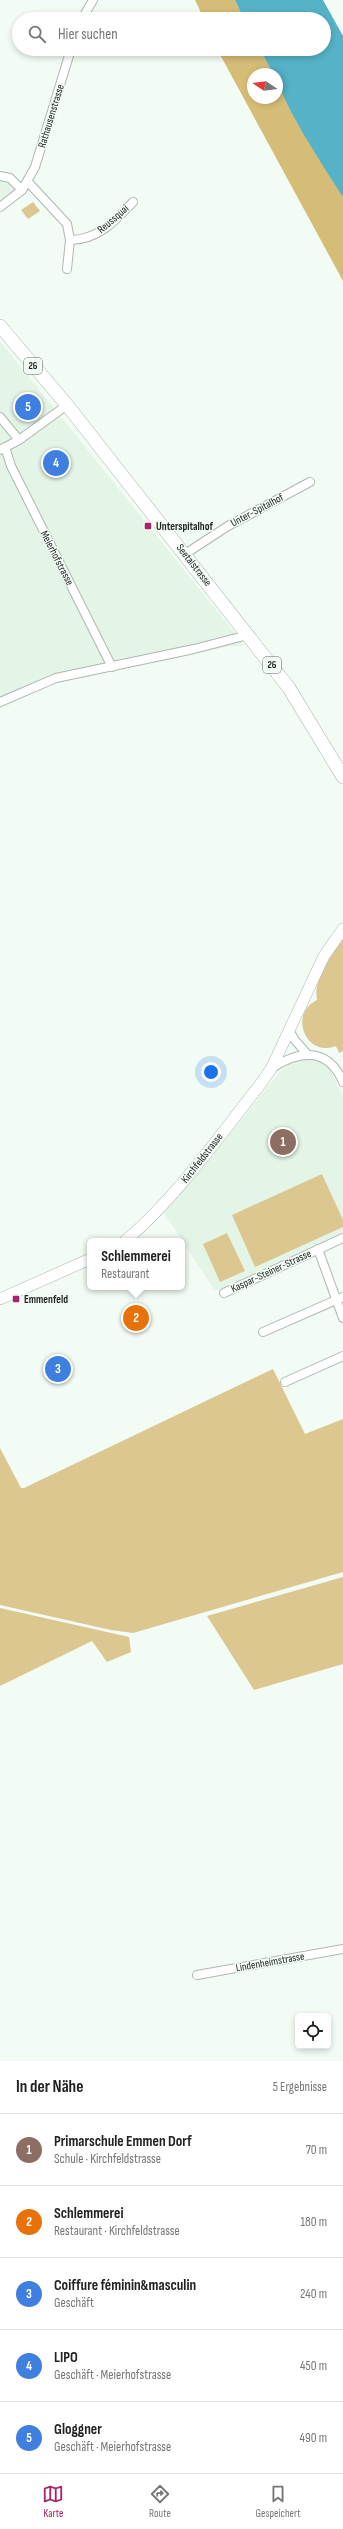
<!DOCTYPE html>
<html lang="de">
<meta charset="utf-8">
<style>
:root{--surface:#fff;--page:#f6f6f6;--text:#222;--muted:#767676;--line:#e0e0e0;--accent:#ab2266}
body{margin:0;font-family:"Sofia Sans Condensed",sans-serif;background:var(--page);color:var(--text)}
.controls{position:absolute;right:12px;bottom:12px;display:grid;overflow:hidden;border-radius:6px;box-shadow:0 2px 6px #0003}
.controls button{width:36px;height:36px;display:grid;place-items:center;padding:0;border:0;border-bottom:1px solid var(--line);background:var(--surface);color:var(--text);font:20px sans-serif}
.compass{position:absolute;left:247px;top:68px;width:36px;height:36px;border-radius:50%;background:var(--surface);box-shadow:0 2px 6px #0003;rotate:283deg}
.you{position:absolute;left:211px;top:1072px;width:14px;height:14px;margin:-10px;border:3px solid #fff;border-radius:50%;background:#1a73e8;box-shadow:0 0 0 6px #1a73e833}
.badge{display:grid;place-items:center;width:26px;height:26px;border-radius:50%;background:var(--accent);color:#fff;font-size:13px;font-weight:700}
.pin{position:absolute;translate:-50% -50%;border:2px solid #fff;box-shadow:0 1px 4px #0006}
.popup{position:absolute;left:87px;top:1238px;width:98px;height:52px;box-sizing:border-box;display:grid;place-content:center;border-radius:6px;background:var(--surface);filter:drop-shadow(0 1px 3px #0005);font-size:13px;white-space:nowrap;color:var(--muted)}
.popup b{font-size:15px;color:var(--text)}
.popup::after{content:'';position:absolute;left:50%;top:100%;margin-left:-8px;border:8px solid transparent;border-top-color:var(--surface)}
.list{margin:0;padding:0;list-style:none}
h2{display:flex;justify-content:space-between;align-items:center;height:52px;margin:0;padding:0 16px;font-size:17px}
h2 small{font-size:13px;font-weight:400;color:var(--muted)}
.list li{display:grid;grid-template-columns:26px 1fr auto;gap:12px;align-items:center;box-sizing:border-box;height:72px;padding:0 16px;border-top:1px solid var(--line)}
.list b{display:block;font-size:15px;white-space:nowrap}
.list p{margin:0;font-size:13px;white-space:nowrap;color:var(--muted)}
.list em{font-size:13px;font-style:normal;color:var(--muted)}
.icon{flex:none;width:22px;height:22px;fill:none;stroke:currentColor;stroke-width:2;stroke-linecap:round;stroke-linejoin:round}
.map{position:relative;flex:none;width:343px;height:2061px;overflow:hidden}
.search{position:absolute;background:var(--surface);box-shadow:0 2px 6px #0003;left:12px;right:12px;top:12px;height:44px;display:flex;align-items:center;gap:10px;box-sizing:border-box;padding:0 14px;border-radius:22px;color:var(--muted);font-size:15px}
.sheet{height:412px;background:var(--surface)}
nav{display:flex;justify-content:space-around;align-items:center;box-sizing:border-box;height:56px;border-top:1px solid var(--line);background:var(--surface);font-size:11px;color:var(--muted)}
nav a{display:grid;justify-items:center;gap:2px}
nav .on{color:var(--accent)}
.map>svg:first-child{display:block}
</style>
<div class="map">
<svg width="343" height="2061" viewBox="0 0 343 2061">
<rect width="100%" height="100%" fill="#f2fbf4"/>
<!-- built -->
<g fill="#e4f4e7">
<path d="M0,176L22,190L0,207Z"/>
<path d="M0,341L245,646H230L118,670L75,677L55,683L0,709Z"/>
<path d="M304,1059L315,1060L328,1065L343,1097V1236L220,1291L214,1289L164,1213L188,1186L279,1073L292,1062Z"/>
</g>
<!-- green -->
<g fill="#dcc790">
<path d="M33,202L40,211L28,219L21,210Z"/>
<path d="M343,939V1051L339,1053L336,1046C306,1058 288,1014 317,1000C313,978 330,957 343,939Z"/>
<path d="M322,1174L343,1220V1227L255,1267L232,1215Z"/>
<path d="M227,1233L245,1271L220,1282L203,1244Z"/>
<path d="M273,1369L305,1434L343,1419V1572L133,1633L111,1630L0,1605V1448L21,1488H24Z"/>
<path d="M343,1577V1664L254,1690L207,1616Z"/>
<path d="M0,1608L129,1637L131,1652L107,1662L92,1641L0,1686Z"/>
</g>
<!-- forest -->
<g fill="#d5bc77">
<path d="M195,0H235L244,19H204Z"/>
<path d="M217,49H260L273,74H253V98H277V82L297,122L343,197V281Z"/>
</g>
<!-- water -->
<path fill="#55b2c7" d="M235,0H323L343,36V197C328,173 277,97 277,74H273L260,49H324V19H244Z"/>
<g fill="none" stroke-linecap="round" stroke-linejoin="round">
<defs>
<g id="street">
<path d="M82,19L93,0"/>
<path d="M0,176L10,178L22,190"/>
<path d="M28,182L67,224L70,240L67,269"/>
<path d="M0,207L22,190L35,167L71,49"/>
<path d="M70,240C98,240 115,221 133,202"/>
<path d="M0,417L19,440"/>
<path d="M5,447L11,466L112,667"/>
<path d="M0,450L19,440L67,405"/>
<path d="M185,554L228,526L310,482"/>
<path d="M0,702L56,678L194,649L248,635"/>
<path d="M289,1030L294,1039L307,1054"/>
<path d="M272,1068C299,1050 328,1047 343,1082"/>
<path d="M318,1249L343,1318"/>
<path d="M224,1293L343,1238"/>
<path d="M263,1332L343,1297"/>
<path d="M285,1382L343,1356"/>
<path d="M197,1975L343,1949"/>
</g>
<g id="secondary">
<path d="M125,1241C177,1197 217,1139 259,1086L271,1069L324,956L343,929"/>
<path d="M0,1299L90,1259"/>
</g>
<path id="primary" d="M0,326L67,405L289,688L343,777"/>
</defs>
<!-- street casing -->
<use href="#street" stroke="#aeb7b0" stroke-width="10"/>
<!-- secondary casing -->
<use href="#secondary" stroke="#aeb7b0" stroke-width="12"/>
<!-- primary casing -->
<use href="#primary" stroke="#aeb7b0" stroke-width="14"/>
<!-- street -->
<use href="#street" stroke="#fff" stroke-width="8"/>
<!-- secondary -->
<use href="#secondary" stroke="#fff" stroke-width="11"/>
<!-- primary -->
<use href="#primary" stroke="#fff" stroke-width="13"/>
</g>
<!-- markers -->
<g fill="#ab2266" stroke="#f2fbf4" stroke-width="1.5">
<rect x="144" y="522" width="8" height="8" rx="2"/>
<rect x="12" y="1295" width="8" height="8" rx="2"/>
</g>
<g text-anchor="middle" dominant-baseline="central" stroke-width="3" stroke-linejoin="round" paint-order="stroke">
<!-- shield labels -->
<g fill="#f2fbf4" stroke="#5e6460" stroke-width="1">
<rect x="24" y="358" width="18" height="16" rx="3"/>
<rect x="263" y="657" width="18" height="16" rx="3"/>
</g>
<g font-size="10" font-weight="bold" fill="#1f2320">
<text x="33" y="366">26</text>
<text x="272" y="665">26</text>
</g>
<!-- street labels -->
<g font-size="11" fill="#1f2320" stroke="#f2fbf4">
<text transform="translate(51 116) rotate(-73)">Rathausenstrasse</text>
<text transform="translate(113 219) rotate(-41)">Reussquai</text>
<text transform="translate(257 510) rotate(-28)">Unter-Spitalhof</text>
<text transform="translate(57 558) rotate(63)">Meierhofstrasse</text>
<text transform="translate(194 565) rotate(52)">Seetalstrasse</text>
<text transform="translate(202 1158) rotate(-52)">Kirchfeldstrasse</text>
<text transform="translate(271 1271) rotate(-25)">Kaspar-Steiner-Strasse</text>
<text transform="translate(270 1962) rotate(-10)">Lindenheimstrasse</text>
</g>
<!-- poi labels -->
<g font-size="11" font-weight="bold" fill="#1f2320" stroke="#f2fbf4" text-anchor="start">
<text x="156" y="526">Unterspitalhof</text>
<text x="24" y="1299">Emmenfeld</text>
</g>
</g>
</svg>
<div class="controls">
<button><svg class="icon" aria-label="locate" viewBox="0 0 24 24"><circle cx="12" cy="12" r="6"/><path d="M12 2v4M12 18v4M2 12h4M18 12h4"/></svg></button>
</div>
<svg class="compass" viewBox="-18 -18 36 36"><path d="M0-13l5 13h-10z" fill="#e53935"/><path d="M0 13l5-13h-10z" fill="#767676"/></svg>
<div class="you"></div>
<div class="pin badge" style="left:283px;top:1142px;background:#8d6e63">1</div>
<div class="pin badge" style="left:136px;top:1318px;background:#e8710a">2</div>
<div class="popup"><b>Schlemmerei</b>Restaurant</div>
<div class="pin badge" style="left:58px;top:1369px;background:#3f7fe0">3</div>
<div class="pin badge" style="left:56px;top:463px;background:#3f7fe0">4</div>
<div class="pin badge" style="left:28px;top:407px;background:#3f7fe0">5</div>
<div class="search"><svg class="icon" aria-label="search" viewBox="0 0 24 24"><circle cx="10" cy="10" r="6"/><path d="M15 15l6 6"/></svg>Hier suchen</div>
</div>
<section class="sheet">
<h2>In der Nähe<small>5 Ergebnisse</small></h2>
<ul class="list">
<li><span class="badge" style="background:#8d6e63">1</span><div><b>Primarschule Emmen Dorf</b><p>Schule · Kirchfeldstrasse</p></div><em>70 m</em></li>
<li><span class="badge" style="background:#e8710a">2</span><div><b>Schlemmerei</b><p>Restaurant · Kirchfeldstrasse</p></div><em>180 m</em></li>
<li><span class="badge" style="background:#3f7fe0">3</span><div><b>Coiffure féminin&amp;masculin</b><p>Geschäft</p></div><em>240 m</em></li>
<li><span class="badge" style="background:#3f7fe0">4</span><div><b>LIPO</b><p>Geschäft · Meierhofstrasse</p></div><em>450 m</em></li>
<li><span class="badge" style="background:#3f7fe0">5</span><div><b>Gloggner</b><p>Geschäft · Meierhofstrasse</p></div><em>490 m</em></li>
</ul>
</section>
<nav>
<a class="on"><svg class="icon" aria-label="map" viewBox="0 0 24 24"><path d="M3 6l6-2 6 2 6-2v14l-6 2-6-2-6 2zM9 4v14M15 6v14"/></svg>Karte</a>
<a><svg class="icon" aria-label="directions" viewBox="0 0 24 24"><path d="M12 3l9 9-9 9-9-9zM9 14v-3h6M13 9l2 2-2 2"/></svg>Route</a>
<a><svg class="icon" aria-label="saved" viewBox="0 0 24 24"><path d="M7 4h10v16l-5-4-5 4z"/></svg>Gespeichert</a>
</nav>
